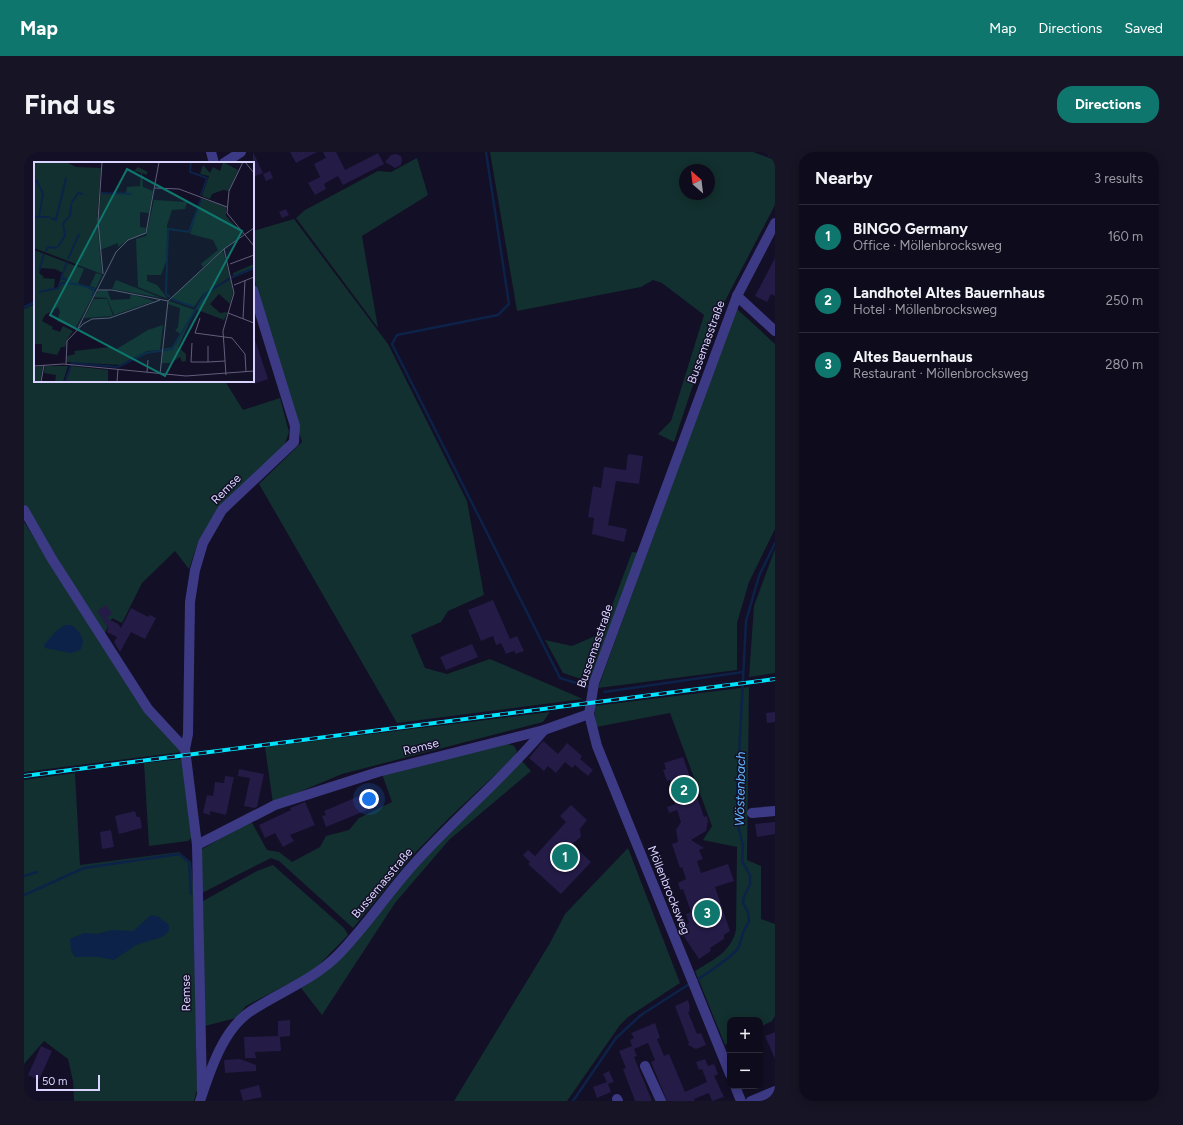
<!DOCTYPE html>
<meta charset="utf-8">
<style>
:root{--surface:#0e0b1c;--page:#171425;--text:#f1f3f6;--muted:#9b9ba3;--line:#2e2b3b;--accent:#0f766e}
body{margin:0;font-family:Figtree,sans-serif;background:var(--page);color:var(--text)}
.controls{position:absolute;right:12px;bottom:12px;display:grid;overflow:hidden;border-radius:8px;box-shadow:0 2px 10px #0003}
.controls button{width:36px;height:36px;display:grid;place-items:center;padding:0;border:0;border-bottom:1px solid var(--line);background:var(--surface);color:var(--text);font:20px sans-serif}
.compass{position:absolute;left:655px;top:12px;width:36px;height:36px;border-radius:50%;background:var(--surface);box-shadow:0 2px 10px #0003;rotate:332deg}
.scale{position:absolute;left:12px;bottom:10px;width:64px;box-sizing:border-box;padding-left:4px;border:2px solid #d9d4ff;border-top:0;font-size:11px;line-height:14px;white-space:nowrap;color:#d9d4ff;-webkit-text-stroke:3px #130f26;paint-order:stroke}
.you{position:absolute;left:345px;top:647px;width:14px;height:14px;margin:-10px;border:3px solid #fff;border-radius:50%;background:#1a73e8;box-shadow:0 0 0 6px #1a73e833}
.badge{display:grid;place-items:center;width:26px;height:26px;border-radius:50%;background:var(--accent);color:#fff;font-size:13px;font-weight:700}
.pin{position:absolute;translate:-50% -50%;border:2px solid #fff;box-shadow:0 1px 4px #0006}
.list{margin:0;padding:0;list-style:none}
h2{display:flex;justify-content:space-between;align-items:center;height:52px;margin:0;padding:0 16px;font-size:17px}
h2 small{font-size:13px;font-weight:400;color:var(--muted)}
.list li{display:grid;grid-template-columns:26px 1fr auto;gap:12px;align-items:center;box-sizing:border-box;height:64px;padding:0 16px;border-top:1px solid var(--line)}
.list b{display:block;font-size:15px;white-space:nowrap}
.list p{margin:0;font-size:13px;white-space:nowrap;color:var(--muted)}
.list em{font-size:13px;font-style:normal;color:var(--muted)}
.map{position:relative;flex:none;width:751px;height:949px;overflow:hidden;border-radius:16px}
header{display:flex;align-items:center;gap:24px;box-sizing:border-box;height:56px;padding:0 20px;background:var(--accent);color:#fff}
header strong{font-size:19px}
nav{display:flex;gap:22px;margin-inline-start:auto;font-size:14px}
.intro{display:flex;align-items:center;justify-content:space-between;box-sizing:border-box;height:96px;padding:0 24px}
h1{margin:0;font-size:28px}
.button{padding:10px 18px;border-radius:16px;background:var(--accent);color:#fff;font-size:14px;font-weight:700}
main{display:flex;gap:24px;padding:0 24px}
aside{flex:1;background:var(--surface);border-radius:16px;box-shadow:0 2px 10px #0003}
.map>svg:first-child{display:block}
</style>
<header>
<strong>Map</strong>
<nav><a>Map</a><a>Directions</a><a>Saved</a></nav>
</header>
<div class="intro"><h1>Find us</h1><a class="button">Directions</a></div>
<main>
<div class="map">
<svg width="751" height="949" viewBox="0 0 751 949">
<rect width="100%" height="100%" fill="#130f26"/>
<!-- green -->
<g fill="#12302f" fill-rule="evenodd">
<path d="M466,0H729L751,8V53L690,170L650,290L634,282L647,269L680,163L638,131L629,128L617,135L493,159ZM661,18H685V42H661Z"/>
<path d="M393,6L404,43L338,84L354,176L272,66L281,58L354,19L367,20Z"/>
<path d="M270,67L364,192L443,349L460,443L424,459L417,470L387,483L401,516L423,522L466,507L559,547L373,571L235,332L278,290L229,123V79Z"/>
<path d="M11,152V229H201L219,258L256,246L265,280L260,294L195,356L174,390L165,417L151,399L118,431L98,471L88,466L80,483L0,352V157Z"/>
<path d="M712,156L751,192V377L725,430L713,471V518L574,536Z"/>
<path d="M0,370L77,491L158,600L0,620Z"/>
<path d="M751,397V521L725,525L730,454Z"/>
<path d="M608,400L616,401L566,530L539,521L521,488L548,494L578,481Z"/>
<path d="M725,535L723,708L737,714V767L751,772V864L748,869L736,875V868H706V890L701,893L671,819C689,808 707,800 712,778L713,695L679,688L688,674L646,561L572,575L570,554Z"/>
<path d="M526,560L519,570L318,622L249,651L241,595Z"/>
<path d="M481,591L490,594L493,599L490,605L425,666L390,702L329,776L255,709L247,706L178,741V697L227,669L243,698L255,700L268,710L296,695L302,684L325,678L335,666L368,650L358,622Z"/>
<path d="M159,607L169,684L164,689L125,694L120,611Z"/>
<path d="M498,609L507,619L425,688L371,751L298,863L277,836C329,805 364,746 405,701C434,669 467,639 498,609Z"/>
<path d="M51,621L56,713L155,700L167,710L170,746L173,938L170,949H50L49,929L44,907L20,889L0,912V628Z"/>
<path d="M604,696L656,831L604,865L596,873L543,949H430L526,791L541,762Z"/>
<path d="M249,713L320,776L324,783L289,819L222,854L212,866L181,874L179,749L233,719Z"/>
</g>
<!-- water -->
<g fill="#0c2248">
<path d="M41,473H47C55,478 63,488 56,498L47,501L21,496L20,493L32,479Z"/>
<path d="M127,763L135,765L145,773V779L138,785L112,793L90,808L74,805H51L47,799L46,787L60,781L73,782L88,778L109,779Z"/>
</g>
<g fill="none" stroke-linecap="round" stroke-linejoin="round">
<!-- stream -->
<g stroke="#0c2248" stroke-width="2.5">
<path d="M462,0L485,152L474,163L373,183L368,192L536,526L565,535"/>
<path d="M0,155L11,150"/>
<path d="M580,540L719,520"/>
<path d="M0,724L13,720"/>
<path d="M0,743L60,716L155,702L165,710L167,742"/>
<path d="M671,829C681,823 709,804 714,796C719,787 716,782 725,770L724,760L719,751L720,745L726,732V723L718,709L719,694L714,673L713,644L722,469L735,424L751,391"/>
<path d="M549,949L592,886L617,863L667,831"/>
</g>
</g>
<!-- building -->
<g fill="#241b47">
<path d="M229,0L239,21L229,25Z"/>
<path d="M266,0H293L272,11Z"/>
<path d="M299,0H312L321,18L354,1L360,12L319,33L314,24L300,32L302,37L291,43L284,31L296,25L290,12L302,6Z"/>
<path d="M372,2L377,4L378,8L377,13L371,16L361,10L367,3Z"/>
<path d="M246,19L249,26L242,29L239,22Z"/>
<path d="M262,57L265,63L258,66L255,60Z"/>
<path d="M751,106V144L747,142L743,150L731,144Z"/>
<path d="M230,185L244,227L229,232V186Z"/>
<path d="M604,302L619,304L615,332L592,329L584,373L603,377L600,390L568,382L570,366L564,365L569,334L577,336L580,315L602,318Z"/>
<path d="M469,448L486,487L493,484L500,499L492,502L490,499L482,502L477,491L472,493L469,484L457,489L444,458Z"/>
<path d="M82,453L88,462L82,466L94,472L97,476L107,456L124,465L126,463L132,466L121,487L107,480L96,500L90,490L93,485L83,480L84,476L73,459Z"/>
<path d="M448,492L454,505L422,518L416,505Z"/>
<path d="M751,560V570L743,571L742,561Z"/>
<path d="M519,589L534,602L543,591L558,604L556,607L569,618L564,624L551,613L548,616L541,610L532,621L524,614L520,619L505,606Z"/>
<path d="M659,605L680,665L683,664L684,669L682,679L667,688L680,696L675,698L679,707L673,709L677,721L704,712L710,729L691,735L706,779L700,783V787L686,796L687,799L675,807L657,780L660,778L658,775L665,771L662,762L667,760L659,737L656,738L654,731L662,727L658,715L656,716L648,692L654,690L652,678L657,670L653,658L645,661L643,655L651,652L650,649L653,648L646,628L643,629L639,618L642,617L640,611Z"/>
<path d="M215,617L240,622L233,655L230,656L220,654L226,626L214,624Z"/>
<path d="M201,624L210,625L202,663L186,659V663L179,661L183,643L189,644L191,630L200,631Z"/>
<path d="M347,639L353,654L302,675L298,664L302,663L300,659Z"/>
<path d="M281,650L291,673L266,683L270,689L259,695L251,681L241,686L235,673L267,658L266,656Z"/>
<path d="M547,653L563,668L556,677L557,685L548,692L567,710L537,742L504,712L506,710L499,703L504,698L511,704L542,670L536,664Z"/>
<path d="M111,659L113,665H116L118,676L95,682L91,664Z"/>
<path d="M751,670V682L733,685L731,672Z"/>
<path d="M87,678L90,695L78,697L76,680Z"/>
<path d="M664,848L666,855H665L666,859L664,860L673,882L677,881L682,893L672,897L664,893L665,891L651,854Z"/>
<path d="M266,868V884L256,885L257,899L231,900L232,906H221L220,885L254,884V869Z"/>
<path d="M631,871L636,886L633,887L640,904L645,902L661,940L683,930L678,917L675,918L672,910L681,907L684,914L690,912L694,922L690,924L700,945L688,949L685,941L670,947L671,949H643L627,910L631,908L624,891L610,897L613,904L610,905L628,949H611L599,917L602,916L595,899L608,894L606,888L610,886L607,881Z"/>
<path d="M751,880V907L741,884Z"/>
<path d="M17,894L28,899L15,928L4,923Z"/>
<path d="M216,907L232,913V919L201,921L200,908Z"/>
<path d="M585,919L590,930L584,932L587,940L573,946L569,935L583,930L579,922Z"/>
<path d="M235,933L238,945L219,949L216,938Z"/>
</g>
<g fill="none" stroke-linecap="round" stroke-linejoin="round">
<!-- minor -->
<g stroke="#3d3a85" stroke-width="10">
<path d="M187,0L190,11"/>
<path d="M748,0L751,1"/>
<path d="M200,11L217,0"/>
<path d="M713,144L751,179"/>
<path d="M0,358L28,407L124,557L161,597"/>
<path d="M728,661L751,659"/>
<path d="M173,693L251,653L354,620L520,578L565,562"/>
<path d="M621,914L637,949"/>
<path d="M706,922L573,594L565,562L570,531L713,144L751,71"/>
<path d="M711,934L717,949"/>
<path d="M178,941L173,693L161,597L164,582L166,450L171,418L179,391L198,358L270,290L271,274L229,138"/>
<path d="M593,947L594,949"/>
<path d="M176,949C186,919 199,877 227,859C257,839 290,828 316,801C342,774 364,741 389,713C431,666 480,626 520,578"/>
<path d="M727,949L751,939"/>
</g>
<defs>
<path id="rail" d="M0,624L751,527"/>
</defs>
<!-- rail casing -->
<use href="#rail" stroke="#00e5ff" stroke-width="4"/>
<!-- rail -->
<use href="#rail" stroke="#130f26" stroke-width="2.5" stroke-dasharray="8" stroke-linecap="butt"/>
</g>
<g text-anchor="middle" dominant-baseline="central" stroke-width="3" stroke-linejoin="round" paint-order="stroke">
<!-- street labels -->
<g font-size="12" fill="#d9d4ff" stroke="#130f26">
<text transform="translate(682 190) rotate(-70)">Bussemasstraße</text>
<text transform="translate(202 337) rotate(-45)">Remse</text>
<text transform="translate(571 494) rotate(-71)">Bussemasstraße</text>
<text transform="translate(397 595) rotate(-14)">Remse</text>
<text transform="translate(358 731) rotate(-50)">Bussemasstraße</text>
<text transform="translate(645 738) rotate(68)">Möllenbrocksweg</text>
<text transform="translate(162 841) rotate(-91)">Remse</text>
</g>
<!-- water labels -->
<g font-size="13" font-style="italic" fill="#62b6ff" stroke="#130f26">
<text transform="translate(716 637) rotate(-89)">Wöstenbach</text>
</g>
</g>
<!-- overview -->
<g transform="translate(10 10)">
<rect width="220" height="220" fill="#130f26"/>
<path d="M0,0H32L42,5L67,6L63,60L68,112L0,86ZM189,0L204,8L195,29L189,28L178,32L176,37L168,34L175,14L166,12L169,3L176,11L179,5L186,9ZM104,5L114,10L112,13L108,11L109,25L119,29L115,51L106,50V65L112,66L111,72L94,78L84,85V81L66,88L64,59L67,30L92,32L93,25L106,24L107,11L100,9ZM167,36L192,45V54L209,72L169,105L167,102L184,88L179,78L156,72ZM120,38L153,40L151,47L138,48L133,63V97L127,113H113V119L123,123L134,137L104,125L102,77L112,74ZM0,88L50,107L44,121L61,130L41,167L23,159L26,150L24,145L11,153L8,159L19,165L18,167L26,170L29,164L39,169L34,176L31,185H27L23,193L8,190V182H1L0,202ZM7,106L21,107L29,111L23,126H20L21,117L8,116L10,115L5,111ZM189,89L196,115L169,132L160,145L137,136ZM220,102V107L199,116V111ZM62,111L68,113L62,126L56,124ZM197,117L199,131L196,142L185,132L176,142L186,151L194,150L190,158L161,147L176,129ZM82,118L128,136L78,127ZM73,128L77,138L96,137L97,132L120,139L80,153L73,136L60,135L64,129ZM60,137H73L79,154L50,156ZM135,139L161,148L144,185L152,192V199L148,200L146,195L137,201H128L129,187L138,185L146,172L141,168L144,166L146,146L134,142ZM129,163L126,188L113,189L86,203L33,200V194L41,192L40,189L75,185L81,188L114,168ZM9,204L6,220H0V205ZM11,204H34L29,220H21L22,213L10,211ZM37,204L74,208V220H32Z" fill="#12302f" fill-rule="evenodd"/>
<path fill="none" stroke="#0c2248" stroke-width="2" d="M157,0L156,10L173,16L167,33M0,20L3,19L9,32L5,54M67,31L98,32M37,42L44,31L49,32M0,55H16M17,56L22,58L32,16M24,85L31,73L29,62L36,53L37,43M12,89L14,85L23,86M34,97L45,72M33,100L27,116L37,119M5,109L10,92M5,130L24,126L27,121L42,122L60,127L58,134M136,135L132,132L134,67L155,70L167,37M138,137L160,145M31,220L38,201L84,205L112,191L138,187L171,132L198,115L220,106"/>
<path fill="none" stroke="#625e7d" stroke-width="1" d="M68,0L64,59L69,112M209,0L195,29L193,51L220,84M211,0L220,11M121,26L145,27L193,45M190,87L200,131L189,169L192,213M196,102L220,93M200,123L220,115M63,128H78L134,139M194,151L220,161M166,156L161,171L198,176L211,192L212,210M209,157L211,118M44,166L82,90L94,78L112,71L125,0M158,181L157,200H174V184M174,200L191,199M32,202L33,179L49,162L58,157L76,156L126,138M0,204L29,202L152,214L220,209M113,210L114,198M126,212L134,139L190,87L220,66M7,220L10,203M83,220L84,207"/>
<path fill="#0f766e" fill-opacity="0.15" stroke="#0f766e" stroke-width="2" d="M93,7L208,69L131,214L16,153Z"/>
<rect width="220" height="220" fill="none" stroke="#d9d4ff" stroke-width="2"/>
</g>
</svg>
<div class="controls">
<button>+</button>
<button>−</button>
</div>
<svg class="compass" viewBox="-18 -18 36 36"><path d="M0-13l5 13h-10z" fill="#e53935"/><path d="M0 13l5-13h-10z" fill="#9b9ba3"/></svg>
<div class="scale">50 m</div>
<div class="you"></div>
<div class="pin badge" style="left:541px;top:705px">1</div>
<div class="pin badge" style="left:660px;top:638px">2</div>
<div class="pin badge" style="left:683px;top:761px">3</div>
</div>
<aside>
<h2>Nearby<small>3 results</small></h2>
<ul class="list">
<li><span class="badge">1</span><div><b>BINGO Germany</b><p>Office · Möllenbrocksweg</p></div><em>160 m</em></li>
<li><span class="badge">2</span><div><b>Landhotel Altes Bauernhaus</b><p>Hotel · Möllenbrocksweg</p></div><em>250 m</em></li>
<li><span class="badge">3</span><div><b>Altes Bauernhaus</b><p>Restaurant · Möllenbrocksweg</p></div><em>280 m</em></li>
</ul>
</aside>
</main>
